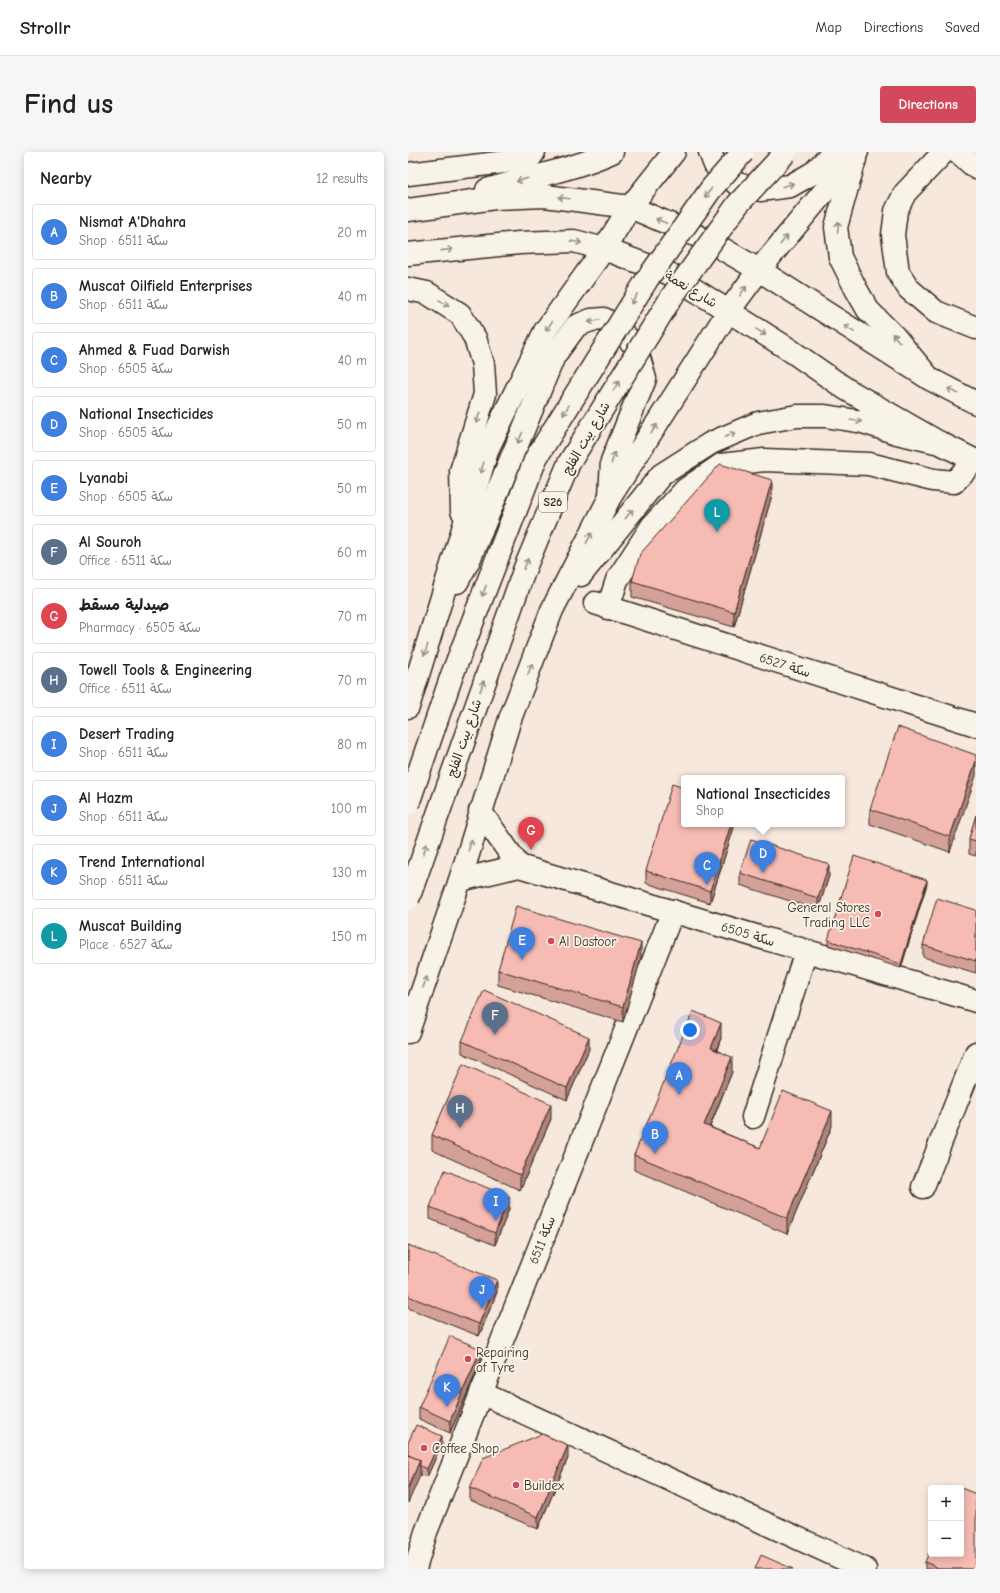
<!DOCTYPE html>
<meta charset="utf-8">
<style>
:root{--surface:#fff;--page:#f6f6f6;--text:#222;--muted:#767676;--line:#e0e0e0;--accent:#d1495b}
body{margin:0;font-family:"Comic Neue","Playpen Sans Arabic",sans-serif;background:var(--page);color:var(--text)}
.controls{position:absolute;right:12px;bottom:12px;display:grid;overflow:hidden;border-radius:4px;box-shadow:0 2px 10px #0003}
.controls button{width:36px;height:36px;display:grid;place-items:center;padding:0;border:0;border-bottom:1px solid var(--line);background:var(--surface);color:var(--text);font:20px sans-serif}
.you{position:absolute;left:282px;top:878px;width:14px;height:14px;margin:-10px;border:3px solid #fff;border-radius:50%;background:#1a73e8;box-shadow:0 0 0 6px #1a73e833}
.badge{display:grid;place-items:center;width:26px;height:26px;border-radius:50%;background:var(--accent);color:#fff;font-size:13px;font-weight:700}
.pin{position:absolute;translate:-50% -33px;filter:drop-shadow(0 1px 2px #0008)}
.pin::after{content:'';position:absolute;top:21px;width:14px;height:12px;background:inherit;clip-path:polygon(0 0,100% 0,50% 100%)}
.popup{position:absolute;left:273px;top:623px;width:164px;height:52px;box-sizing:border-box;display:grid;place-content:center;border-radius:4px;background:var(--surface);filter:drop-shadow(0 1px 3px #0005);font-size:13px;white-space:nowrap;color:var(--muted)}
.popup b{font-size:15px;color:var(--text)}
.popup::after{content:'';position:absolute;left:50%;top:100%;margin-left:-8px;border:8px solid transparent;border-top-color:var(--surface)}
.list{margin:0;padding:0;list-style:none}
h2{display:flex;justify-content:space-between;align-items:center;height:52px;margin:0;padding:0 16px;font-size:17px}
h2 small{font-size:13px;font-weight:400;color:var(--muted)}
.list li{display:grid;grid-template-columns:26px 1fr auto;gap:12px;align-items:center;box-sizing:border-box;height:56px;margin:0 8px 8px;padding:0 8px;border:1px solid var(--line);border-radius:4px}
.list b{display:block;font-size:15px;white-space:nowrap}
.list p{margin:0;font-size:13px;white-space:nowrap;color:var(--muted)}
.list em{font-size:13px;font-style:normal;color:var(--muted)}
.map{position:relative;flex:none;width:568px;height:1417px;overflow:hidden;border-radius:4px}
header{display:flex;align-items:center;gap:24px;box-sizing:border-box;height:56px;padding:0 20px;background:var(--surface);border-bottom:1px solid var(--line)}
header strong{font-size:19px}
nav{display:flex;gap:22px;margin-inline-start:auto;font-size:14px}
.intro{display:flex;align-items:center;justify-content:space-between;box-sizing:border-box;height:96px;padding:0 24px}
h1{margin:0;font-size:28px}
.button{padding:10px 18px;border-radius:4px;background:var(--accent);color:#fff;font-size:14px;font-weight:700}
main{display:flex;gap:24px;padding:0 24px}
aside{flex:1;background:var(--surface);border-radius:4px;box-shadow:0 2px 10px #0003}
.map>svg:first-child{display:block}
</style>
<header>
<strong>Strollr</strong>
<nav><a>Map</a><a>Directions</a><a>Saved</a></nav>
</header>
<div class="intro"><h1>Find us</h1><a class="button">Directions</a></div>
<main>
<aside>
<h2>Nearby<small>12 results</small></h2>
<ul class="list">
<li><span class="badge" style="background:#3f7fe0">A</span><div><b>Nismat A'Dhahra</b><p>Shop · سكة 6511</p></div><em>20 m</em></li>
<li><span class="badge" style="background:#3f7fe0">B</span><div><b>Muscat Oilfield Enterprises</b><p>Shop · سكة 6511</p></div><em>40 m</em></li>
<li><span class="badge" style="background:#3f7fe0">C</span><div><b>Ahmed &amp; Fuad Darwish</b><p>Shop · سكة 6505</p></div><em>40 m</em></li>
<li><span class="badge" style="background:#3f7fe0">D</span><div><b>National Insecticides</b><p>Shop · سكة 6505</p></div><em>50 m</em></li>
<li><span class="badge" style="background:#3f7fe0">E</span><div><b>Lyanabi</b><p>Shop · سكة 6505</p></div><em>50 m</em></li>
<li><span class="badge" style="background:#5c6f8a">F</span><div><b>Al Souroh</b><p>Office · سكة 6511</p></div><em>60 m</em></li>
<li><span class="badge" style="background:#e0444e">G</span><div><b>صيدلية مسقط</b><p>Pharmacy · سكة 6505</p></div><em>70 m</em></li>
<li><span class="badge" style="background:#5c6f8a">H</span><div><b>Towell Tools &amp; Engineering</b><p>Office · سكة 6511</p></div><em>70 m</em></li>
<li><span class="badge" style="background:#3f7fe0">I</span><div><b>Desert Trading</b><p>Shop · سكة 6511</p></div><em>80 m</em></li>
<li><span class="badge" style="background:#3f7fe0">J</span><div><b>Al Hazm</b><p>Shop · سكة 6511</p></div><em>100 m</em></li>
<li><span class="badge" style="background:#3f7fe0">K</span><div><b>Trend International</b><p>Shop · سكة 6511</p></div><em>130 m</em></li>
<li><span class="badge" style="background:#0f9aa8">L</span><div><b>Muscat Building</b><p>Place · سكة 6527</p></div><em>150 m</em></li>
</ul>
</aside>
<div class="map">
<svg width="568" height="1417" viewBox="0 0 568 1417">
<rect width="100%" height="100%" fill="#f7e8dd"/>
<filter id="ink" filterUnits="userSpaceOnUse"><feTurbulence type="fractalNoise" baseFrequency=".025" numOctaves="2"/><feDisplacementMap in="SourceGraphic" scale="8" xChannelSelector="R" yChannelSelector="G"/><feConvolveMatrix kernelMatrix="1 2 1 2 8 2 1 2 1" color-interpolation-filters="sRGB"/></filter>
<g filter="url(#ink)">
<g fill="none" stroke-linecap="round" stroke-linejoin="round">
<defs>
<g id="minor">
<path d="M302,0L307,13L329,32L352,38L382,34L405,21L426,0"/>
<path d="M536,0L497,41L488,59L485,83L490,120L501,137L528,160L568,176"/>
<path d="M550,0L568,16"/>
<path d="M447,7L428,75L432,105L448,137L460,158L486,184L522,227L568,251"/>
<path d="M0,22L121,7L126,0"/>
<path d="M79,38C121,25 164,18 204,0"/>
<path d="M0,58L87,46L137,44L222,55L301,89L351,118L522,227"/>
<path d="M0,102L111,91L166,89L196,97L260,121L379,196L438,237L532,291"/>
<path d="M0,137L19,141L52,162L67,186L75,212L77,242L53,319L54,359"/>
<path d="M173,423L253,323L303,291L350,271L389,264H417L455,270L489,281L532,291L568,309"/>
<path d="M49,430L61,408L146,204L168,174L183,168L196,167L210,176L228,195L237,227L204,309L202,344"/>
<path d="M187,451L568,573"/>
<path d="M200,456L209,428L244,374L278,337L313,313L356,308L461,312L525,328L546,330L567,308"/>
<path d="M0,555L80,296L137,179L196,97L222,55L266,0"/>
<path d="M72,659L111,714"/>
<path d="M52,728L111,714L568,849"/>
<path d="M0,880L52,728L102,567L144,458L202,345L320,160L351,118L449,0"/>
<path d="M345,965L398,799"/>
<path d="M515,1035L568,901"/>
<path d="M73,1241L457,1417"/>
<path d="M7,1417L18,1380L265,759"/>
</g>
</defs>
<!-- minor casing -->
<use href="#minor" stroke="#3b2a1e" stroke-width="25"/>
<!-- minor -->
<use href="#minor" stroke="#f7f3e8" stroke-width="22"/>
<defs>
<g id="major-bridge">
<path d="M0,652L44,523L128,306L240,126L303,37L335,0"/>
<path d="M0,747L117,416L161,311L263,146L330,52L378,0"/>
</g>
</defs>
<!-- major-bridge casing -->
<use href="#major-bridge" stroke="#3b2a1e" stroke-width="25" stroke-linecap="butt"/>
<!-- major-bridge -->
<use href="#major-bridge" stroke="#f7f3e8" stroke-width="22"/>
</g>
<!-- wall -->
<g fill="#d4a199" stroke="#3b2a1e">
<path d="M364,343L326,475L224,445V429Z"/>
<path d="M568,603L542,700L462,672V657Z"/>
<path d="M568,663V704L561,702V687Z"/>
<path d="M327,672L302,751L238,731V719Z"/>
<path d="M332,721L421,724L410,758L332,733Z"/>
<path d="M519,732L493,816L420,793V788Z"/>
<path d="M568,758V821L515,805V793Z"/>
<path d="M233,806L215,870L90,833V818Z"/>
<path d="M313,886L309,898L324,920L302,975L352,996L424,974L379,1082L226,1018V1003Z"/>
<path d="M54,889L181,897L159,948L54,901Z"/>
<path d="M143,967L112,1038L24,998V983Z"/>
<path d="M22,1055L101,1057L87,1093L22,1067Z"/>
<path d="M0,1093L89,1140L71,1184L0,1156Z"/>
<path d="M73,1209L42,1281L11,1267V1255Z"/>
<path d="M0,1291L34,1292L19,1325L12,1323V1324Z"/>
<path d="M160,1306L130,1377L62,1348V1336Z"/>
<path d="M517,1410L568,1417H517Z"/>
</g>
<!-- shaded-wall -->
<g fill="#ac837d" stroke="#3b2a1e">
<path d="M364,328V343L326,475V460Z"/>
<path d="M568,609V624L542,700V685Z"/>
<path d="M323,672H327L302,751V739Z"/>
<path d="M421,712V724L410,758V746Z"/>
<path d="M519,728V732L493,816V812Z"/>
<path d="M233,791V806L215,870V855Z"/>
<path d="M313,871V886L303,911V896Z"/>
<path d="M181,885V897L159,948V936Z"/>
<path d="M324,905V920L296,988V973Z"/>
<path d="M143,952V967L112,1038V1023Z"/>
<path d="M424,959V974L379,1082V1066Z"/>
<path d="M101,1045V1057L87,1093V1081Z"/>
<path d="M89,1128V1140L71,1184V1172Z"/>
<path d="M73,1197V1209L42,1281V1269Z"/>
<path d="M34,1284V1292L19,1325V1317Z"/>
<path d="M160,1293V1306L130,1377V1365Z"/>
<path d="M12,1308V1324L0,1351V1336Z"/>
</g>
<!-- building -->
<g fill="#f6bbb2" stroke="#3b2a1e">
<path d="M312,312L364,328L326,460L224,429L232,402Z"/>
<path d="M490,575L568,603V609L542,685L462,657Z"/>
<path d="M264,632L276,636V672H323L302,739L238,719Z"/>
<path d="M568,663V689L561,687Z"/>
<path d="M343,687L421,712L410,746L332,721Z"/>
<path d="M446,704L519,728L493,812L420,788Z"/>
<path d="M529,746L568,758V809L515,793Z"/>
<path d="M108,754L233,791L215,855L90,818Z"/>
<path d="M76,838L181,885L159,936L54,889Z"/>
<path d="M285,859L313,871L303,896L324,905L296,973L352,996L375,939L424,959L379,1066L226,1003Z"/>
<path d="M55,912L143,952L112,1023L24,983Z"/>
<path d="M37,1018L101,1045L87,1081L22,1055Z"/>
<path d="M0,1093L89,1128L71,1172L0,1144Z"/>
<path d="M42,1184L73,1197L42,1269L11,1255Z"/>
<path d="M8,1273L34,1284L19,1317L12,1314V1308L0,1303V1291Z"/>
<path d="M134,1282L160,1293L130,1365L62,1336L75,1306Z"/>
<path d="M0,1303L12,1308L0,1336Z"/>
<path d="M548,1334L553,1336H547Z"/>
<path d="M553,1336L568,1342V1417H533L517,1410L523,1395V1402H553Z"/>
<path d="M353,1403L385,1417H347Z"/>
</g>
<!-- one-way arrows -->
<defs><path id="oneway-shaft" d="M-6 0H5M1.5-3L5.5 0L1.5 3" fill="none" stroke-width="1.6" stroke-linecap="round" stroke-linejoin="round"/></defs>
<g stroke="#998e83">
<use href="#oneway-shaft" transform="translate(114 28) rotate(164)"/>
<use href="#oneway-shaft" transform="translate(380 33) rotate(-15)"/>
<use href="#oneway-shaft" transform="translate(300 41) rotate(127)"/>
<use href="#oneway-shaft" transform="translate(156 46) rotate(-173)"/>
<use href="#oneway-shaft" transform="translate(253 69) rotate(-157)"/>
<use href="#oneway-shaft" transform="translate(430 75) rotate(-86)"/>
<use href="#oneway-shaft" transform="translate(376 88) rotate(-50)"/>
<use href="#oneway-shaft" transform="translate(168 90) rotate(9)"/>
<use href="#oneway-shaft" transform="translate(39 98) rotate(-6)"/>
<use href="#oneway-shaft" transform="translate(335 139) rotate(-54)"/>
<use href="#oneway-shaft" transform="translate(226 147) rotate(122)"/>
<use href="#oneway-shaft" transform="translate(36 151) rotate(32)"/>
<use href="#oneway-shaft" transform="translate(186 169) rotate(169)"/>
<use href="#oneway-shaft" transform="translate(141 174) rotate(126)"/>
<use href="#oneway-shaft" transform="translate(441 177) rotate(-148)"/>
<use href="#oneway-shaft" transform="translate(353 180) rotate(32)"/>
<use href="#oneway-shaft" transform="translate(488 186) rotate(-131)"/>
<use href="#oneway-shaft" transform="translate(208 234) rotate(-59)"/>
<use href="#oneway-shaft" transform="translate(545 239) rotate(-153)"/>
<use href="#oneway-shaft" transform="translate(158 258) rotate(121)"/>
<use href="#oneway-shaft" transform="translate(70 266) rotate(107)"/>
<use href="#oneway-shaft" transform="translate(448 269) rotate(9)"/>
<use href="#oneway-shaft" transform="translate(246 277) rotate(-57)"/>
<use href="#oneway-shaft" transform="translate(322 283) rotate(-22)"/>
<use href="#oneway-shaft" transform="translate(112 286) rotate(113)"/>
<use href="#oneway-shaft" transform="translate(205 306) rotate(-73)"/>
<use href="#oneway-shaft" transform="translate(74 316) rotate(107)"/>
<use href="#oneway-shaft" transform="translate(221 362) rotate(-51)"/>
<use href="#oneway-shaft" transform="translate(181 386) rotate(-63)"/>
<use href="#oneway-shaft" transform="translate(118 412) rotate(-68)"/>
<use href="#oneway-shaft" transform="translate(76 439) rotate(111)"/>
<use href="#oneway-shaft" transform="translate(18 498) rotate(108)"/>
<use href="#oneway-shaft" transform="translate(122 517) rotate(-69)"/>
<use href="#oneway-shaft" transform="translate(74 534) rotate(-71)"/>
<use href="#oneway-shaft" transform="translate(62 693) rotate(-74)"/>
<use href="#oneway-shaft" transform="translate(17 697) rotate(-71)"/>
<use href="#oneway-shaft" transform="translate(17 830) rotate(-71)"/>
</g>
</g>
<!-- markers -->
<g fill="#d1495b" stroke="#f7f3e8" stroke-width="1.5">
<circle cx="470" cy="762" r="4"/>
<circle cx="143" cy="789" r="4"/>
<circle cx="60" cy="1207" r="4"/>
<circle cx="16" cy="1296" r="4"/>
<circle cx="108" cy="1333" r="4"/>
</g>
<g text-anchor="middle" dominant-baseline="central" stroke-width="3.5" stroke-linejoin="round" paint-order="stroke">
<!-- shield labels -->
<rect fill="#f7f3e8" stroke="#73665b" stroke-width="1" x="131" y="340" width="28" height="20" rx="3"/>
<g font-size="12" font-weight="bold" fill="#3b2a1e">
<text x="145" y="350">S26</text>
</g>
<!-- street labels -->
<g font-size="13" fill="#3b2a1e" stroke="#f7f3e8">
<text transform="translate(283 137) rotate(31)">شارع نعمة</text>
<text transform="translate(178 286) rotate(-60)">شارع بيت الفلج</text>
<text transform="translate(377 513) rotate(18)">سكة 6527</text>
<text transform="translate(56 586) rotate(-71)">شارع بيت الفلج</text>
<text transform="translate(340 782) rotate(17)">سكة 6505</text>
<text transform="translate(134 1088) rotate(-68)">سكة 6511</text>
</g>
<!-- poi labels -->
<g font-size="13" fill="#3b2a1e" stroke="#f7f3e8" text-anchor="start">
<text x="462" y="755" text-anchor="end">General Stores<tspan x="462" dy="15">Trading LLC</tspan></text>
<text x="151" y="789">Al Dastoor</text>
<text x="68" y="1200">Repairing<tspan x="68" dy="15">of Tyre</tspan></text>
<text x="24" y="1296">Coffee Shop</text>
<text x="116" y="1333">Buildex</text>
</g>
</g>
</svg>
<div class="controls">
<button>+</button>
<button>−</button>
</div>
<div class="you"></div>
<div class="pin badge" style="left:271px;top:943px;background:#3f7fe0">A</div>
<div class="pin badge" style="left:247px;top:1002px;background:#3f7fe0">B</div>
<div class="pin badge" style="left:299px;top:733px;background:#3f7fe0">C</div>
<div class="pin badge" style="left:355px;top:721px;background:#3f7fe0">D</div>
<div class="popup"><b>National Insecticides</b>Shop</div>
<div class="pin badge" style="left:114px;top:808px;background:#3f7fe0">E</div>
<div class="pin badge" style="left:87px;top:883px;background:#5c6f8a">F</div>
<div class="pin badge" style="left:123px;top:698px;background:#e0444e">G</div>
<div class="pin badge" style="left:52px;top:976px;background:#5c6f8a">H</div>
<div class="pin badge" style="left:88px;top:1069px;background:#3f7fe0">I</div>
<div class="pin badge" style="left:74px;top:1157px;background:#3f7fe0">J</div>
<div class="pin badge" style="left:39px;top:1255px;background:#3f7fe0">K</div>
<div class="pin badge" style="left:309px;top:380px;background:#0f9aa8">L</div>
</div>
</main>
